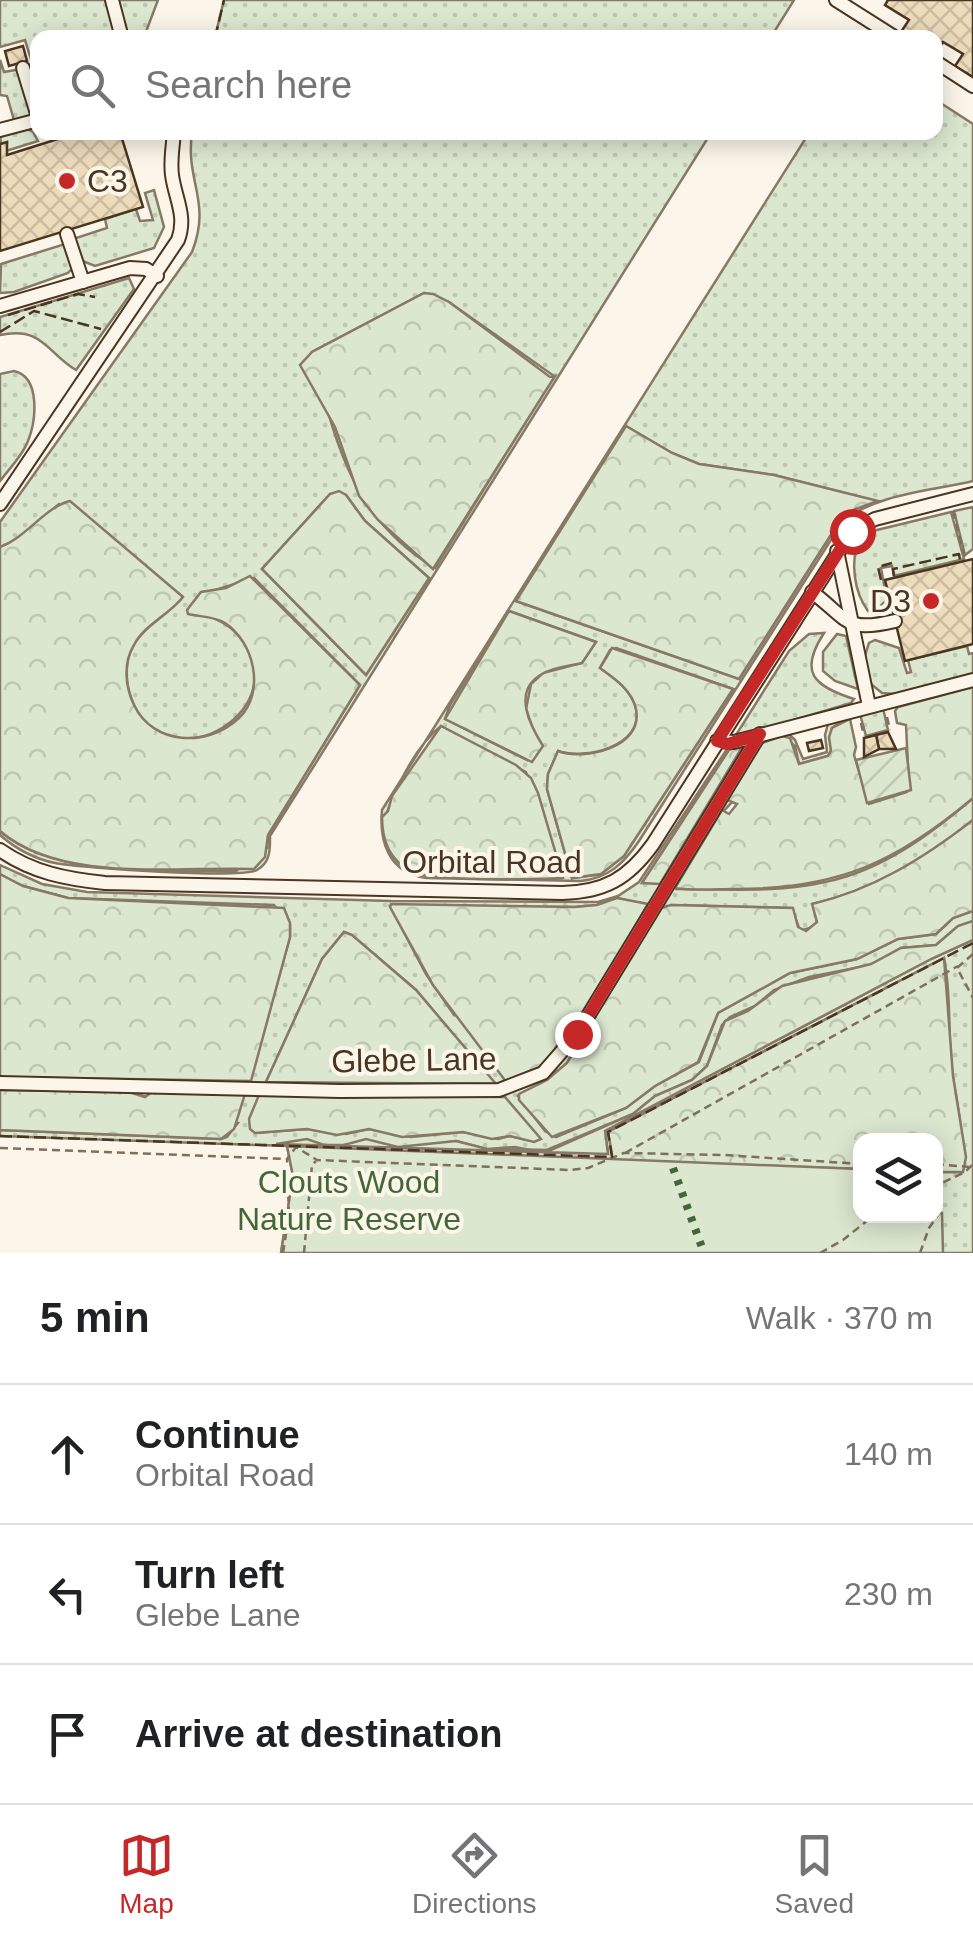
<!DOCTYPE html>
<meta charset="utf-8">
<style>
:root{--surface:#fff;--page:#f2f2f2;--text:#202124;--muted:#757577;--line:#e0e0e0;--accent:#c62828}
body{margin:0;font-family:Helvetica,sans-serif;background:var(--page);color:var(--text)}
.controls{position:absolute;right:30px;bottom:30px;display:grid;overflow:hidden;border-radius:20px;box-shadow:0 5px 25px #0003}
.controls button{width:90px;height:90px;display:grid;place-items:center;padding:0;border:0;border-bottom:2px solid var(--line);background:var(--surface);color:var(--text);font:50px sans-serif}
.stop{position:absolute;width:30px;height:30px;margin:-22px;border:8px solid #c62828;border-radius:50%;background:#fff}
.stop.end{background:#c62828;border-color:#fff;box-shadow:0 2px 10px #0008}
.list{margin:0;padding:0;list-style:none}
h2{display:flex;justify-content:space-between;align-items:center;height:130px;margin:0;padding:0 40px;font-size:42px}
h2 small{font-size:32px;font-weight:400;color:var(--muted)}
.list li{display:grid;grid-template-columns:65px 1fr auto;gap:30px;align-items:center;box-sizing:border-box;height:140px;padding:0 40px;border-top:2px solid var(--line)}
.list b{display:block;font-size:38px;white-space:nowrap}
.list p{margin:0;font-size:32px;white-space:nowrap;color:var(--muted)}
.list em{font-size:32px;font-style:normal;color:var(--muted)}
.icon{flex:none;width:55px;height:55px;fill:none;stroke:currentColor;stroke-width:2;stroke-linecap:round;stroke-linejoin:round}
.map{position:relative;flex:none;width:973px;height:1253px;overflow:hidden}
.search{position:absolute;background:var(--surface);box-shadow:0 5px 25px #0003;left:30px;right:30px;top:30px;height:110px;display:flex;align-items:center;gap:25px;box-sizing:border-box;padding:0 35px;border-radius:20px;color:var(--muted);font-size:38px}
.sheet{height:550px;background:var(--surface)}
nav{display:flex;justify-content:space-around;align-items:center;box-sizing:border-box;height:140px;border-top:2px solid var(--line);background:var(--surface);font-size:28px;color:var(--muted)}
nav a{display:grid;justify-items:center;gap:5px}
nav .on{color:var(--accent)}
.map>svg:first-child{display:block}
</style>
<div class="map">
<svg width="973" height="1253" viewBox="0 0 973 1253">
<defs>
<pattern id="grass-dots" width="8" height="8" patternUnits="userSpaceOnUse" patternTransform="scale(2.5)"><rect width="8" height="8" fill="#dce7d0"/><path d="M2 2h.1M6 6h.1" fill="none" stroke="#bec7b2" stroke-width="1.8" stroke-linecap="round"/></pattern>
<pattern id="forest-crowns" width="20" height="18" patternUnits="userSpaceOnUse" patternTransform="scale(2.5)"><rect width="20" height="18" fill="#dce7d0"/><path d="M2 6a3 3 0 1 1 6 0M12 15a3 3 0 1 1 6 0" fill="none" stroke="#bec7b2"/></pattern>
<pattern id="garden-furrows" width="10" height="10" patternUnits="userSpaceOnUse" patternTransform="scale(2.5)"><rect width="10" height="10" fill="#dce7d0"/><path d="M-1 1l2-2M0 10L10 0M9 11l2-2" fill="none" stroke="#bec7b2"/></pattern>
<pattern id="building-cross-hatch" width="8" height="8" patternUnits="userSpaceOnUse" patternTransform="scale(2.5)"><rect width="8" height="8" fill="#ecdcbc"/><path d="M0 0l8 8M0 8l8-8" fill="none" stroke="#ccbda1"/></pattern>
</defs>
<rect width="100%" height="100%" fill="#fbf6e9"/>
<!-- grass -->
<g fill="url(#grass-dots)" stroke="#887966" stroke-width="2.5" fill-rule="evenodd">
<path d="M0,0H107L117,37L38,38L37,110L25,67L32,63L25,40L0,47Z"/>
<path d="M118,0H158L144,37H125Z"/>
<path d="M224,0H794L771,37H215Z"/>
<path d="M0,60L4,72L21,69L33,115L14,120L7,96L0,95Z"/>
<path d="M936,100L973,124V481C932,491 876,494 843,521L639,841C624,863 609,878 581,881L426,878C389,873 379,842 382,810L809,133L936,132ZM626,426L672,453L699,464L774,475L876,501L855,509L841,519L739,679L516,601ZM509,611L596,642L582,663L543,673L531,684L526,709L535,735L527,760L445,719L450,705ZM616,648L733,689L624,856L601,874L572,878L547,789L548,774L558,751C584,760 644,747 636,709C632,690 614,678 600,668L610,650ZM441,726L526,772L561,878C531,879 437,882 414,872C387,861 379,834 388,810C399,782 417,745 441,726Z"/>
<path d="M25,128L33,132L38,141L6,151L7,143L1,144L0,135Z"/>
<path d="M192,133H711L270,836C270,849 271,862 257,870C241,879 81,868 55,863C35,859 15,848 0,835V831C55,879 166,869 236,871L267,848L268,835L360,685L254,578C230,587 207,588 190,606C205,616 223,619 236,633C305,707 165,791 131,698C125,681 125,661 133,645C144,626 169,615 182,596L59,504L17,540L0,547V522L192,252C212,201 185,182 192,133ZM424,293L449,302L554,376L435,568C351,518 335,440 312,352ZM330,494L346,495L365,521L429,578L366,675L262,569Z"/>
<path d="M154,190L164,227L154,248L95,266L80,260L73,239L107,228L105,219L136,209L140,221L153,220L145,193Z"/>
<path d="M65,244L72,269L68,273L14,292L0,293L1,264Z"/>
<path d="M129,278L134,289L76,370C47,353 43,326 0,335V317Z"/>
<path d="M14,371C41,377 36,421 28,441C23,455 9,469 0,481V374Z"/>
<path d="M973,507V549L965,555L954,511Z"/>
<path d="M951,512L964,559L894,576L892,566L881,568L887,600L874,612L868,611C854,592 850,562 859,540L877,530Z"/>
<path d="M824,633C798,673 814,686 854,699L851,703L734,738L789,651L809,634Z"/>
<path d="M837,634L846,636L858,689L835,681L823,671V652Z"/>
<path d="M875,640L899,648L907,673L911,672L908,660L967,646L969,654L973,653V675L896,694L882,693L871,684L864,659L869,643Z"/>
<path d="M883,708L888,730L866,736L860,714Z"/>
<path d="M850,716L832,728L831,751L828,756L799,764L795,746L782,736L762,743L733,801L708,828L677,889C726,889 777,893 825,882C881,871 931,834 973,798V820C925,859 873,890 813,904L817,922L813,927L800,931L792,908L671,905L620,973L567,1063L547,1080L518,1096L545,1131L556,1137L626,1108L655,1086L699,1062L718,1013L790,973L857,959L898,939L936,934L953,918L973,911V921L958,926L936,945L901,948L871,965L809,977L774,990L755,1006L730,1017L722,1025L707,1066L692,1080L655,1096L633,1114L542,1152L608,1153L605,1131L931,959L973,940V1253H281L293,1176L287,1146L0,1136V1130L221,1139L227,1137L238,1123L129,1092L0,1090V1086L478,1094L535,1081L764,739L789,734L795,740L803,759L827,752L825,735L828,724ZM944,958C952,996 947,1038 953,1077C958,1109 965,1140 962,1172H936V1216H860V1169L614,1160L608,1132ZM406,1095L505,1097L527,1140L510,1136L498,1139L463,1132L411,1137L369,1129L346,1134L307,1129L255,1133ZM456,1141L487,1149L515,1147L540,1152L406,1148Z"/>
<path d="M748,742L576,1032L510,1085L374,1088L0,1077L250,1081L290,937V924L274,905L68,898L23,886L7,879L0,874V865L42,884L87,892L391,901L598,902L618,896L639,882L727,749ZM744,744L739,753L642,883L729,750ZM617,898L648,905L615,962L454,1015L426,974L390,906L575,907L597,905ZM344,932L352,935L416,990L495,1084L266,1082L322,959Z"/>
</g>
<!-- forest -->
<g fill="url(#forest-crowns)" stroke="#887966" stroke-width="2.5">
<path d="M424,293L433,294L449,302L550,377L555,376L433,569L378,520L359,496L335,427L300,365L312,352Z"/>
<path d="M626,426L672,453L699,464L774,475L878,501L855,509L841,519L739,679L516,601Z"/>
<path d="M339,491L346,495L365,521L429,578L366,675L262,569L330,494Z"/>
<path d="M70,501L183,597C169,615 144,625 134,645C123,663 125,686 134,705C153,745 207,748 239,718C266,692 254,642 225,623C214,616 200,617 188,614L187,610L201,592L226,588L250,576L360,685L268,835L265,857L254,869C178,866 62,884 0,831V547C27,537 45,507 70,501Z"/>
<path d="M509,611L596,642L582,663C569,666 553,667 542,674C511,691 531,727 543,746L532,762L445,719Z"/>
<path d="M612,648L733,689L624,856L601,874L572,878L547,789L548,774L558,751C583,761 644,748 636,709C632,690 614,678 600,668Z"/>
<path d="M973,687V798C896,863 837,889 736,889C716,889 695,891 675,888L722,810L729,814L737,804L727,800L762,743L782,736L790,738L799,764L828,756L831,751L829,737L832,728L850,719L856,747L854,755L869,804L907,792L909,787L906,725L897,723L895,711L898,707Z"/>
<path d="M441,726L516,765L531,778L538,793L563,878C532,879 433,883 409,870C389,859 382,839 382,817L388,811L392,796Z"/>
<path d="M744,744L660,884L642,883L729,750Z"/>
<path d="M973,820V911L953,918L936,934L898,939L857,959L790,973L718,1013L698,1062L655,1086L626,1108L552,1137L519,1100V1094L547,1080L567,1063L661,908L671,905L793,908L798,927L806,931L817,922L812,904C873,890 924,858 973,820Z"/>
<path d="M0,874L23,886L68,898L284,908L290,923V937L251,1081L0,1077Z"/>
<path d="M617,898L648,904L574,1030L541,1068L507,1083L433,985L390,907L391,904L575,907L597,905Z"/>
<path d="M973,921V940L931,959L605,1131L608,1154L276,1144L307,1139L324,1145H344L366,1139L398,1147L456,1141L487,1149L551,1150L633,1114L655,1096L692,1080L707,1066L725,1021L748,1011L782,986L871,964L901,948L936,945L958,926Z"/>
<path d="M344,932L352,935L416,990L496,1084L266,1082L322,959Z"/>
<path d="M944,958L953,1076L966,1157L963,1172H936V1140H860V1169L613,1160L608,1132Z"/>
<path d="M0,1090L129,1092L145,1097L152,1092L245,1094L234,1129L221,1139L0,1130Z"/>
<path d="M259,1095L505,1097L541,1139L534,1142L510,1136L492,1139L463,1132L402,1137L369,1129L337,1135L307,1129L255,1133L250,1129L249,1119Z"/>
</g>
<!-- park -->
<path fill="#dce7d0" stroke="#887966" stroke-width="2.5" d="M287,1146L860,1169V1216L942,1213L943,1253H281L293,1176Z"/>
<!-- garden -->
<path fill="url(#garden-furrows)" stroke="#887966" stroke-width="2.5" d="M906,748L911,790L867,803L856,760Z"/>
<!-- building -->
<g fill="url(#building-cross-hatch)" stroke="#4a3520" stroke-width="2.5">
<path d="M888,0H973V77L955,66L963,54L943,42L936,54V38H910L901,32L909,20L885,5Z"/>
<path d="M23,46L27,61L9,66L5,51Z"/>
<path d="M80,132H120L143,207L0,251V144L7,142V155Z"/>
<path d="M973,559V644L905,661L885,580Z"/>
<path d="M888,732L896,749H879L876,735Z"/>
<path d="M876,735L879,749L864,757V738Z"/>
<path d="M821,740L823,748L809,751L807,743Z"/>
</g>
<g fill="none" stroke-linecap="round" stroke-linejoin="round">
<defs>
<g id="minor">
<path d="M112,0L122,38"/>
<path d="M836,0L896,38"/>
<path d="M936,62L973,86"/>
<path d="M23,68L38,117"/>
<path d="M0,130L38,120"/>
<path d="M67,234L83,282"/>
<path d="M0,306L130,268L146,269L157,276"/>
<path d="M0,504L178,240C187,216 175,198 172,175C170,161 173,146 174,132"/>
<path d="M837,551L869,706"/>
<path d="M812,592C849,620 845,633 895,621"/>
<path d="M717,741L734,742L973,680"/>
<path d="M0,850C33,873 67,879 105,883L562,893C604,892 628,879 653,844L852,531L875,519L973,494"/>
<path d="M0,1083L340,1091L499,1090L543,1073L577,1034L760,734"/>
</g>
</defs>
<!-- minor casing -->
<use href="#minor" stroke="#4a3520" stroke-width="16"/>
<!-- path -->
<g stroke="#7f6f5c" stroke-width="2.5" stroke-dasharray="8 5" stroke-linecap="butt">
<path d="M953,511L965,558"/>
<path d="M887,717L890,730"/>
<path d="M861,723L864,736"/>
<path d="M973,954L957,968L973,998"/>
<path d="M0,1148L285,1159"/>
<path d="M625,1153L958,966"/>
<path d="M936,1164L969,1167"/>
<path d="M283,1253L289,1215L287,1159L296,1147L317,1160L570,1170L588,1168L624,1153L725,1155L860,1164"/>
<path d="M304,1253L312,1165L316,1161"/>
<path d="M820,1253L843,1240L868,1220L893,1216"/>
<path d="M920,1253L929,1228L941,1211L940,1184L965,1172L973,1164"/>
</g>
<!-- minor -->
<use href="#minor" stroke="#fbf6e9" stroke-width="12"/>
<!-- hedge -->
<path stroke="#436837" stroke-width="8" stroke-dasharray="5 8" stroke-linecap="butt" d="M673,1168L704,1253"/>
<!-- fence -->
<g stroke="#4a3520" stroke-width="2.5" stroke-dasharray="12 5" stroke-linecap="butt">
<path d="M215,38L224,0"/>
<path d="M8,315L78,294L95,297"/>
<path d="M0,332L34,311L101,329"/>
<path d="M894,576L893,569L959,554L960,560"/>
<path d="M881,580L878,567L892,563"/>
<path d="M0,1136L612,1157L608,1132L973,943"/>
</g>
</g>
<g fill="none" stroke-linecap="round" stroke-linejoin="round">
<!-- route -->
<path stroke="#c62828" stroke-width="12" d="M577,1034L760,734L728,744L717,741L852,531"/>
</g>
<!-- markers -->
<g fill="#c62828" stroke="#fbf6e9" stroke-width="4">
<circle cx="67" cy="181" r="10"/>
<circle cx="931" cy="601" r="10"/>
</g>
<g text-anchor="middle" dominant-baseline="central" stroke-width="8" stroke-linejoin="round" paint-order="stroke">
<!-- poi labels -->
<g font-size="32" fill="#4a3520" stroke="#fbf6e9" text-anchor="start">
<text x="87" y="181">C3</text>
<text x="911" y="601" text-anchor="end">D3</text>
</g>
<!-- street labels -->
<g font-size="32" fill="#4a3520" stroke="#fbf6e9">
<text x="492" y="862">Orbital Road</text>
<text transform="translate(414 1060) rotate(-1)">Glebe Lane</text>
</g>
<!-- park labels -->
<g font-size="32" fill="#436837" stroke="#fbf6e9">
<text x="349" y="1182">Clouts Wood<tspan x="349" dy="37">Nature Reserve</tspan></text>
</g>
</g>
</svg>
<div class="controls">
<button><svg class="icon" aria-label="layers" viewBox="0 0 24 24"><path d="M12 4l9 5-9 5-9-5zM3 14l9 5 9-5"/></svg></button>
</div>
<div class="stop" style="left:852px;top:531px"></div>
<div class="stop end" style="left:577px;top:1034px"></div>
<div class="search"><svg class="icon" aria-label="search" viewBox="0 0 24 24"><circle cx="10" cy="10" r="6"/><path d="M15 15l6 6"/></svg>Search here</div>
</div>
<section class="sheet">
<h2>5 min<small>Walk · 370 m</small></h2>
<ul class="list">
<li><svg class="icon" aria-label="ahead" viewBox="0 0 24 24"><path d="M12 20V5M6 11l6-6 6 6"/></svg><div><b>Continue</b><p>Orbital Road</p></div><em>140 m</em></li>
<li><svg class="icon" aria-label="left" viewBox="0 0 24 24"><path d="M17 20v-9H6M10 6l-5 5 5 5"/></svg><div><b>Turn left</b><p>Glebe Lane</p></div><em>230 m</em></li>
<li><svg class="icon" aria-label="arrive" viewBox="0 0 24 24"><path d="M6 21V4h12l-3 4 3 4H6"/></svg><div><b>Arrive at destination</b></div></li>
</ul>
</section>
<nav>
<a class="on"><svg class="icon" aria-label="map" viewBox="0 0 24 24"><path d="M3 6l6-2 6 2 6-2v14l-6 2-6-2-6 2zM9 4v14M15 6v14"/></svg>Map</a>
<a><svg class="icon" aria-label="directions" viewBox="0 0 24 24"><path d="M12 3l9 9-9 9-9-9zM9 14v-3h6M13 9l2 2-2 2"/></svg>Directions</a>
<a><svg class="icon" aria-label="saved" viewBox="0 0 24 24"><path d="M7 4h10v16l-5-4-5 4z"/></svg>Saved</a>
</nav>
